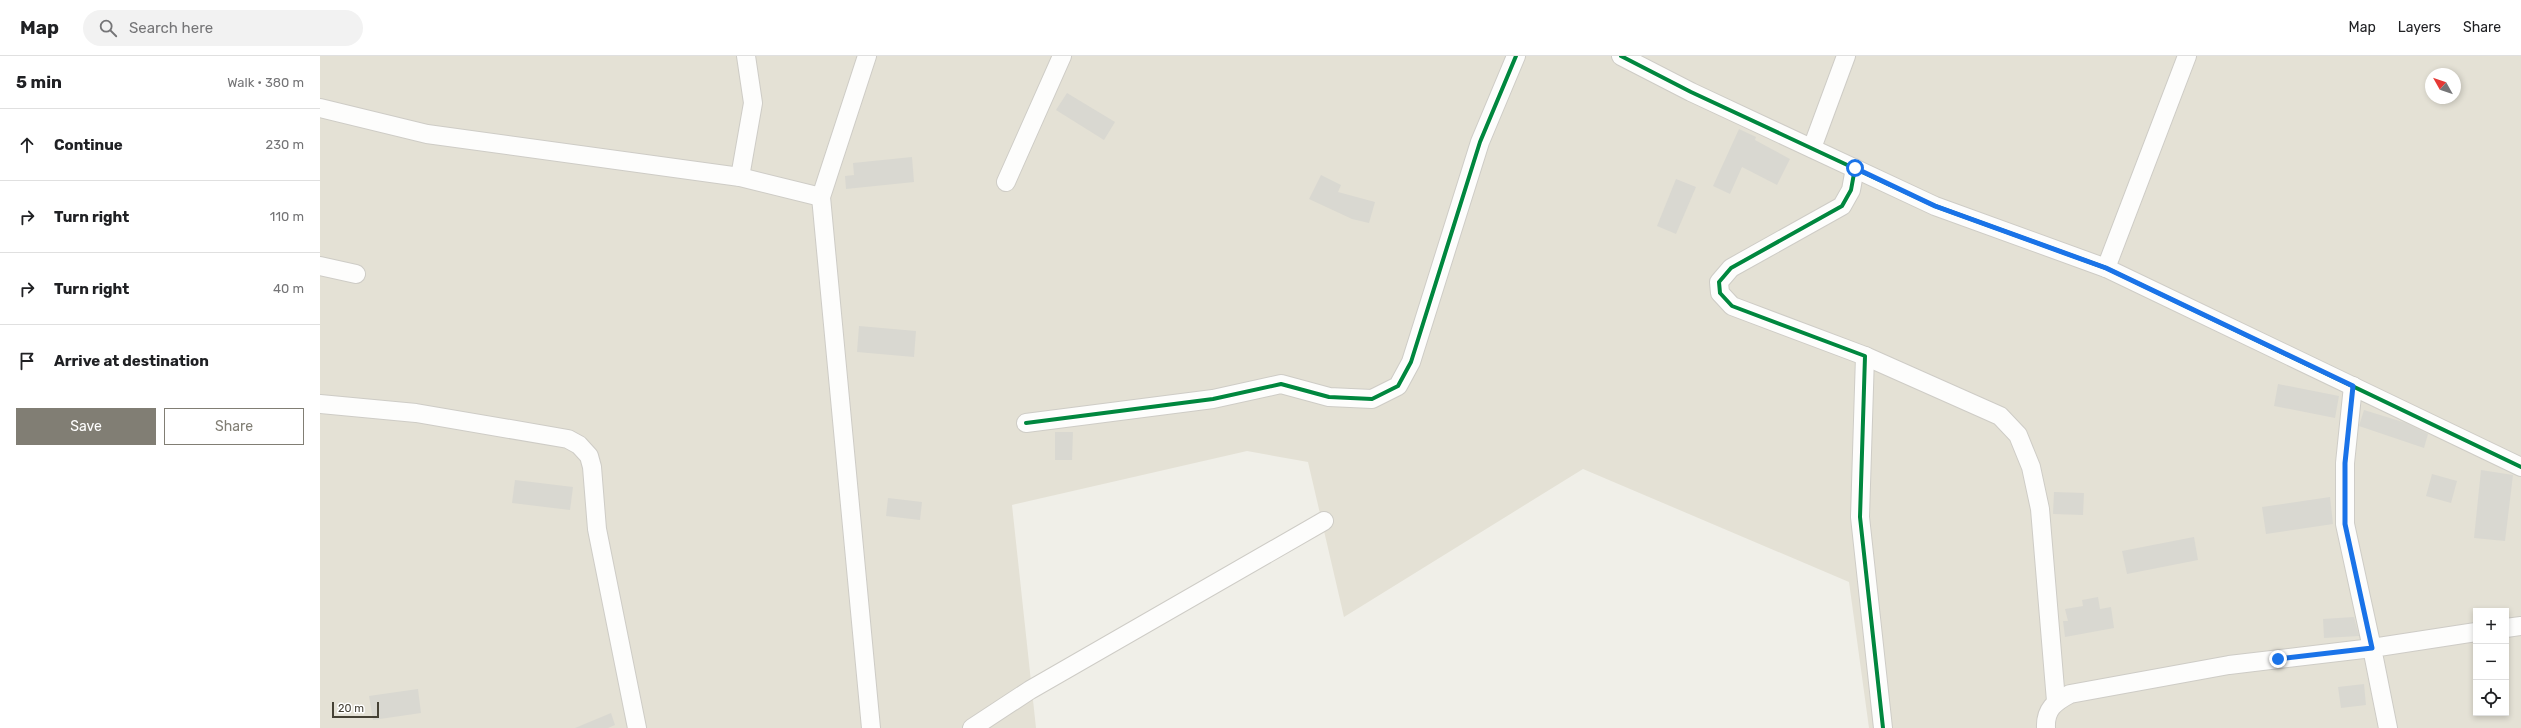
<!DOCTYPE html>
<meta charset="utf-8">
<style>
:root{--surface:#fff;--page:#f2f2f2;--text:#202124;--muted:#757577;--line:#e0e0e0;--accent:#817e74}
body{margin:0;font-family:Rubik,sans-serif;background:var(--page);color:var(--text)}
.controls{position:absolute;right:12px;bottom:12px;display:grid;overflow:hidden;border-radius:0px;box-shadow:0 2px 6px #0003}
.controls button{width:36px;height:36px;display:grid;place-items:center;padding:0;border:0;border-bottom:1px solid var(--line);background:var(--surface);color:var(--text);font:20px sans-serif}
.compass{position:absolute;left:2105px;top:12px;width:36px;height:36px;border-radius:50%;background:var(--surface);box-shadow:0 2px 6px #0003;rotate:310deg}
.scale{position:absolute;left:12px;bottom:10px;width:47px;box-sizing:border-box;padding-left:4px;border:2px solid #454135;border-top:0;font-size:11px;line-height:14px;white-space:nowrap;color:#454135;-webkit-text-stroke:3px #fff;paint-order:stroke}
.stop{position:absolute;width:12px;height:12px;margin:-9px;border:3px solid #1a73e8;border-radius:50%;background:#fff}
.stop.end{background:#1a73e8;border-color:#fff;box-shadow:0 1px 4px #0008}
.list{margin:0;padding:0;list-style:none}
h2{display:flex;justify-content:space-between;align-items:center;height:52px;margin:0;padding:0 16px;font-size:17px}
h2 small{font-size:13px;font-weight:400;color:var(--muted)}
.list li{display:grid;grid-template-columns:26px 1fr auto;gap:12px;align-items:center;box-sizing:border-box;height:72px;padding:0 16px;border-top:1px solid var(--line)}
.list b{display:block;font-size:15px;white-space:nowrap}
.list em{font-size:13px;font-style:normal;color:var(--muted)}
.actions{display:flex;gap:8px;padding:12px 16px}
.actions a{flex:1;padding:9px 0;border:1px solid var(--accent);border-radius:0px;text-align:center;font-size:14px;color:var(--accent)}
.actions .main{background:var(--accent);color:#fff}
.icon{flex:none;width:22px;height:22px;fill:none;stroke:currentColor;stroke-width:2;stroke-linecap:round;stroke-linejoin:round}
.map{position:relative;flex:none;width:2201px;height:672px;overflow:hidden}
header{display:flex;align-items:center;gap:24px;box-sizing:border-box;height:56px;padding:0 20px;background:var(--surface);border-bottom:1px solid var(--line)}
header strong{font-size:19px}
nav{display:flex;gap:22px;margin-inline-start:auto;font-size:14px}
.search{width:280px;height:36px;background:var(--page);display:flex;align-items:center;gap:10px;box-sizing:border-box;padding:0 14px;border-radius:22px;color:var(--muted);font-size:15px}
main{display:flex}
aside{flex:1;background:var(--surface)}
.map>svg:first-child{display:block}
</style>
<header>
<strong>Map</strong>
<div class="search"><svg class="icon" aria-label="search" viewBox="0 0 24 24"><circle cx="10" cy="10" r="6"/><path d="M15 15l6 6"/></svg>Search here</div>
<nav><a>Map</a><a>Layers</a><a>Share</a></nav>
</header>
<main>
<aside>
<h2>5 min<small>Walk · 380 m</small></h2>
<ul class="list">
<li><svg class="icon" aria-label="ahead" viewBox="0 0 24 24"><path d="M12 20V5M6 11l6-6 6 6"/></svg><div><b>Continue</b></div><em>230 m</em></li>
<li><svg class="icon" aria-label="right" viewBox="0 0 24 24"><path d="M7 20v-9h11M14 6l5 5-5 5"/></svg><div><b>Turn right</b></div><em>110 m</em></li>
<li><svg class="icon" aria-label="right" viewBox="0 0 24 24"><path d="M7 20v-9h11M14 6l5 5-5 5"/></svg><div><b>Turn right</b></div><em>40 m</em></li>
<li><svg class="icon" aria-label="arrive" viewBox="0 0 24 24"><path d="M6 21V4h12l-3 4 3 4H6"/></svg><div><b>Arrive at destination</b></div></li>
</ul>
<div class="actions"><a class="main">Save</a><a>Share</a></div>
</aside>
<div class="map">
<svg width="2201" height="672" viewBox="0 0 2201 672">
<rect width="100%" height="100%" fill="#f0efe8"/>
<!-- residential -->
<path fill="#e4e1d5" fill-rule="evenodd" d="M0,0H2201V672H1549L1529,526L1263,413L1024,561L988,406L927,395L692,449L716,672H0ZM2111,18H2135V42H2111ZM2156,555H2186V657H2156Z"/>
<!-- building -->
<g fill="#d9d8d1">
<path d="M747,37L795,66L784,84L736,54Z"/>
<path d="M1419,73L1436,81L1435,84L1470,103L1457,129L1422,111L1410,138L1393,130Z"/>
<path d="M592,101L594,126L526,133L525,120L534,119L533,107Z"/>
<path d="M1001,119L1021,129L1018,136L1055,146L1049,167L1032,163L989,143Z"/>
<path d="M1356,123L1376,131L1356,178L1337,170Z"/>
<path d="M539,270L596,275L594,301L537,296Z"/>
<path d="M1958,328L2019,340L2015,362L1954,350Z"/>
<path d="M2044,354L2086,367L2108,378L2104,392L2039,370Z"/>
<path d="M735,376H753L752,404H735Z"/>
<path d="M2161,414L2193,419L2185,485L2154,482Z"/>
<path d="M2112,418L2137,425L2131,447L2106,440Z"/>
<path d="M195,424L253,431L250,454L192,447Z"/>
<path d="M1734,436L1764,437L1763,459L1733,458Z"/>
<path d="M2010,441L2013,468L1946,478L1942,451Z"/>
<path d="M568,442L602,446L600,464L566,460Z"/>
<path d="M1874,481L1878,504L1807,518L1802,495Z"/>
<path d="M1778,541L1780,553L1791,551L1794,572L1745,581L1743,565H1748L1745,553L1763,550L1762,544Z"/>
<path d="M2034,561L2039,580L2004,582L2003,563Z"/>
<path d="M2044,628L2046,649L2021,652L2018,631Z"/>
<path d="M98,633L101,657L53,664L49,640Z"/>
<path d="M291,657L295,669L288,672H255Z"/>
</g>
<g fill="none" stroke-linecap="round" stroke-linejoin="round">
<defs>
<g id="minor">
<path d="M547,0L501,141L551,672"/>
<path d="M1301,0L1371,36L1615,150L1786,212L2201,411"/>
<path d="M0,52L107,78L420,121L501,141"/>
<path d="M1492,92L1526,0"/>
<path d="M1535,112L1531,134L1522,150L1411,212L1399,226L1400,237L1412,250L1545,300L1540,461L1563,672"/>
<path d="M420,121L433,47L426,0"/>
<path d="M686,126L742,0"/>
<path d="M0,210L36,218"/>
<path d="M1786,212L1867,0"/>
<path d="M1545,300L1680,360L1698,379L1711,411L1720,453L1736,645"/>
<path d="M0,348L96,357L248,383L259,389L269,400L272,411L277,473L317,672"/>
<path d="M706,367L893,343L961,328L1009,341L1052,343L1078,330L1091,306L1160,86L1196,0"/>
<path d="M2186,572L2201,570"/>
<path d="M652,672L710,634L1004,465"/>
<path d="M1726,672C1725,653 1735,646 1750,638L1909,609L2052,592L2025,468V407L2033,330"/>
<path d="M2068,672L2052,592L2156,576"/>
</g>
</defs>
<!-- minor casing -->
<use href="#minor" stroke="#ceccc6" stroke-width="20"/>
<!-- minor -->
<use href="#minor" stroke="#fdfdfc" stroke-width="18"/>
<defs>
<g id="cycleway">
<path d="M1301,0L1371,36L1615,150L1786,212L2201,411"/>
<path d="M1535,112L1531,134L1522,150L1411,212L1399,226L1400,237L1412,250L1545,300L1540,461L1563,672"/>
<path d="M706,367L893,343L961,328L1009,341L1052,343L1078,330L1091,306L1160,86L1196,0"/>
</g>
</defs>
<!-- cycleway casing -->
<use href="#cycleway" stroke="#fff" stroke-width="6"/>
<!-- cycleway -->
<use href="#cycleway" stroke="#00873e" stroke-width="4"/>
</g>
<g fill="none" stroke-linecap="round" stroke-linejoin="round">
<!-- route -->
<path stroke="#1a73e8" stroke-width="5" d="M1535,112L1615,150L1786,212L2033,330L2025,407V468L2052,592L1958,603"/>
</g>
</svg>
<div class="controls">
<button>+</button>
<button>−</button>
<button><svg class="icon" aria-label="locate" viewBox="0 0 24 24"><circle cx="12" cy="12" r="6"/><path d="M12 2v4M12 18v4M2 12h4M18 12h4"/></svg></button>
</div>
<svg class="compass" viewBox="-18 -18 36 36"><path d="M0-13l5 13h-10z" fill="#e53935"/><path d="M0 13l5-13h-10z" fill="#757577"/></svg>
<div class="scale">20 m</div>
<div class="stop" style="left:1535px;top:112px"></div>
<div class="stop end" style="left:1958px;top:603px"></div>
</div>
</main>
